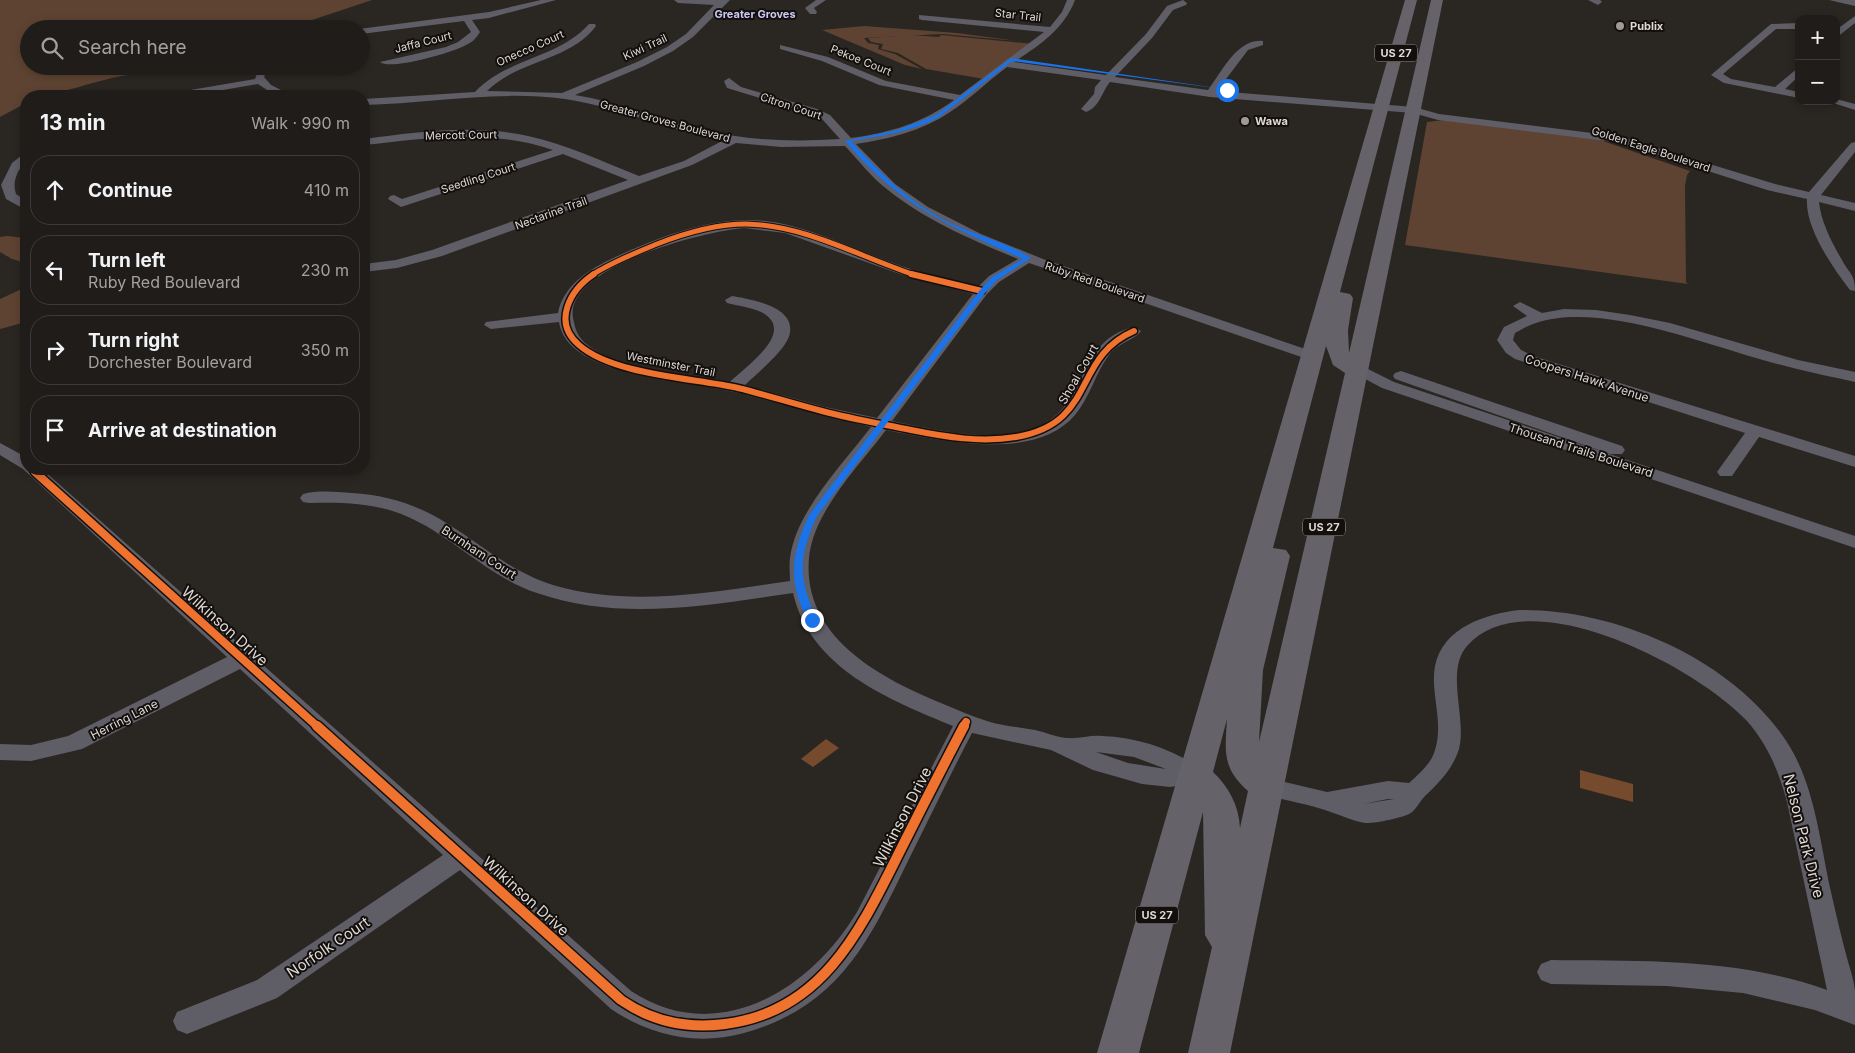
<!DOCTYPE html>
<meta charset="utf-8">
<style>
:root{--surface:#201c1a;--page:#282523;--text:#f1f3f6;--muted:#a2a1a2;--line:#3d3a39}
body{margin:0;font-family:Inter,sans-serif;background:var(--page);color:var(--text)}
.controls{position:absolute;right:15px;top:15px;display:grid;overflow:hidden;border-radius:10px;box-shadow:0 2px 8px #0003}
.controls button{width:45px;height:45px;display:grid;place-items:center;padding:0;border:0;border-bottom:1px solid var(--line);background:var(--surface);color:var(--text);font:25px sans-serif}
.stop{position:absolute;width:15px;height:15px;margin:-11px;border:4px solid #1a73e8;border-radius:50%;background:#fff}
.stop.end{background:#1a73e8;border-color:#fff;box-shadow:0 1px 5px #0008}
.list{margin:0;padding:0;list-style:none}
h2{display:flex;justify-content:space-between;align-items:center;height:65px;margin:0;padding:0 20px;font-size:21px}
h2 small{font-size:16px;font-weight:400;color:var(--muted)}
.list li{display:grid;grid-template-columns:32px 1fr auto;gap:15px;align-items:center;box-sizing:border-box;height:70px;margin:0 10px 10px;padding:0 10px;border:1px solid var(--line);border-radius:20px}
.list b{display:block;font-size:19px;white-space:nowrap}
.list p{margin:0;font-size:16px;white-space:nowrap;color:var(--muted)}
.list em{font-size:16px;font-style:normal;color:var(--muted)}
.icon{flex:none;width:28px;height:28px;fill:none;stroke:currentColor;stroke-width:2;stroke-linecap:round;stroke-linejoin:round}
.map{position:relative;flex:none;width:1855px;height:1053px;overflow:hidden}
.search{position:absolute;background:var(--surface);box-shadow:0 2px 8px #0003;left:20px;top:20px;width:350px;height:55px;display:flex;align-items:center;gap:12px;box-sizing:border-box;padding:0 18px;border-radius:28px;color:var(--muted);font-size:19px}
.panel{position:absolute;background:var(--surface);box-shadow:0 2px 8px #0003;left:20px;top:90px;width:350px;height:385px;border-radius:20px}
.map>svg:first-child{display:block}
</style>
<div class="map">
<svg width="1855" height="1053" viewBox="0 0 1855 1053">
<rect width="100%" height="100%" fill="#2a2622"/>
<!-- green -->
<g fill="#5e4332">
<path d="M0,0H372L285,29H29V66H208C182,72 155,71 128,75C94,80 61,96 26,96V103L0,117Z"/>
<path d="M864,26L957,33L1018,41L942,34L864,38L868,43L879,45L878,49L895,54L922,69L905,65L822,30Z"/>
<path d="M911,35L939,37L941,35L1034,44L984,79L926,69L898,53L881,49L883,44L871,42L868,38Z"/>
<path d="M1444,120L1600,140L1690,171L1687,175L1685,186L1686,282L1688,284L1405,245L1427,122Z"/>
<path d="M7,236L25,238L23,243L26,245V263L12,259L0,252V237Z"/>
<path d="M26,287V322L0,329V299Z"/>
</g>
<!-- water -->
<g fill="#764a2d">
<path d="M826,739L839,748L813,767L801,759Z"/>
<path d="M1580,770L1633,784V802L1580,788Z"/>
</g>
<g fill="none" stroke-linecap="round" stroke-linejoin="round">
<!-- minor -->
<g fill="#5f5d66" fill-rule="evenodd">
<path d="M541,0H556L489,18L472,20L480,32C476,38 473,42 466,45C454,52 390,71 380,62L446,47L458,42L471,32L464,21L361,34V29H359L489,12Z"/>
<path d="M674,0H730L693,37L673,51L644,66L575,95C618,102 658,119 700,129C746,141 793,142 840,139L822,119L809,113L727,88L724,81L729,78L741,87L817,109L830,115L851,138C889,133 923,123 954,100L879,85L822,61L780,49V45L828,57L886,81L960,95L1044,32L922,20L919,19V15L1050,27L1062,12L1067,0H1075C1064,29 1040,45 1014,62L1106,75L1146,34L1167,6L1183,0L1187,3L1186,5L1173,10L1152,38L1115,77L1208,90C1221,73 1238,37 1263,41V45L1248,50L1217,91L1414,107L1439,114L1608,135L1613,132L1631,140L1775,184L1809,192L1851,143L1855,142V152L1821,195L1855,203V211L1819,202C1821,222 1832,243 1842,260C1849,274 1855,273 1855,291L1850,290C1833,268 1805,228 1807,199L1767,190L1621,143L1438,120L1413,113L1210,97L1110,82C1102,91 1100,107 1086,112L1081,109L1094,94L1095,87L1101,80L1007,67C988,81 970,99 950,112C922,131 889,139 856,144L895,184L928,207L981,234L1043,259L1317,353L1320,356L1312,361L1307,359L1029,263L999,282L987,294L892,421C941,431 1027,453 1064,407C1089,376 1088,338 1134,327L1141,331C1136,339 1118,343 1109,355C1095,374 1090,397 1075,415C1034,463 939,440 886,430C859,466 813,512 809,558C802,637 880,678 941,703C956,709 971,716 987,721C1002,726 1019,727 1035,730C1045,732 1058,738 1068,738C1079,739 1090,735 1102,736C1139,737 1173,750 1204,770L1208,776L1204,782L1170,787L1142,784L1093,770L1051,750L972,733C950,775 930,817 909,859C869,941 840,1006 744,1033C697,1046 651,1036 611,1009L460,870L277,998L187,1034L177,1030L173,1021L177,1012L257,980L443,855L240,669L82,749L31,761L0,760V744L31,745L68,736L227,657L23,469L0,455V443L26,457V469H42L631,991C718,1048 810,990 857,912L953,726C888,699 811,669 793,593C707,605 621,622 537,593C488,577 453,536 406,516C376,503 342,502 309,503L303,502L300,498L303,494C318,490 336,492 352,493C386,495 419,505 448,524C482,545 513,573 553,585C630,608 712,592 790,581C790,574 789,565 790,558C796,511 843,464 871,427L739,393L609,367C587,358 563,347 559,322L491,329L484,325L486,322L558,313C564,282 595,266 622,254C660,237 700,222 742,220C788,218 834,241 877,257C910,270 944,280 979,286L989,276L1018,259C972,240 927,221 888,190C872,178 859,161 845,146L781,147L736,143L692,165L442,256L397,268L364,272V264L396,260L432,250L628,180L563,154L401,207L388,199L390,196L394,195L402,199L553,150C491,129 428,138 364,145V139C418,132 474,124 528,136C566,144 603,162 639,176L684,161L722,141C669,130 619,107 565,99C498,90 430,103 364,105V99L475,92C507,58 559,58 589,24H595L596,26C570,61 518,60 487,91L562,93L637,62L667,47L686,34L714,5L678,3ZM744,228L785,233L900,274L973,294L877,418L825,407L745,385C756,374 789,348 790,332C794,306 749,299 732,296L725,300L727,303C738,306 750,307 761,312C798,331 746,366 730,382C688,373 617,372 584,342C577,335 575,328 573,318C564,266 706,231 744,228ZM1096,752L1134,757L1166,769L1128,763Z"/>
<path d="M816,0H826L814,8L817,12L816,14H810L805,8Z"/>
<path d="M1588,0H1600L1602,2L1598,5Z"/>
<path d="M1829,0H1855V6Z"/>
<path d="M1855,16V23L1836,38V30Z"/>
<path d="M1799,23V29H1776L1723,74L1731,79L1775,87L1799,67V76L1785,89L1799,92V98L1724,83L1711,75L1771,24Z"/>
<path d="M260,66H270L264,77L271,85L293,96H276L258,84L189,96H168L173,93L255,79Z"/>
<path d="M1836,99L1855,104V110L1827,101H1836Z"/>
<path d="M26,152V161C17,170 12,182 16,194L26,201V210L6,199L1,185L12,163Z"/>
<path d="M1520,302L1542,313L1564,309L1596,310L1630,315L1670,323L1798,360L1855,372V382L1842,379C1811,373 1780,365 1749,356C1691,339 1596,303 1536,323C1529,325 1522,329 1515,333L1513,340L1521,350L1536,357L1855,456V467L1759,437L1732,476H1720L1717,472L1745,433L1515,359L1506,353L1497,340L1504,327L1527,316L1513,306Z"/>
<path d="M1358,364L1394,382L1855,536V548L1382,388L1352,372L1350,369L1352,366Z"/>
<path d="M1401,371L1622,446L1625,450L1622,454H1610L1395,379L1393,376L1395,373Z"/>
<path d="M1519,610C1619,608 1747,665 1795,756C1816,797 1821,847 1831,892C1836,914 1841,936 1847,958C1850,969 1854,980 1855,991C1855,1002 1855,1014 1855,1025L1815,1010L1743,993L1667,986L1551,984L1541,980L1537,972L1541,964L1551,960C1643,961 1739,958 1827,990L1787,802C1779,772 1768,745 1747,721C1698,668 1528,577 1467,646C1445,671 1467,718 1459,749C1453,768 1440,782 1426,795C1420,800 1416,811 1409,814C1401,818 1373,824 1365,823C1352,821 1338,814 1325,810C1304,803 1281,800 1260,793L1256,787L1260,781L1268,778L1327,792L1388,781L1409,783C1420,773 1431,764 1435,750C1444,722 1430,692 1435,666C1443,627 1486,614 1519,610ZM1388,799H1394L1363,804Z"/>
</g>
<!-- highway -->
<path fill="#656269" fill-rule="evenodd" d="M1405,0H1417L1340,292L1350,294L1353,298L1348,330L1349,353L1431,0H1443L1230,1053H1188L1212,947L1205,935L1203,812L1139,1053H1097ZM1326,346L1333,365L1345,373L1259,742L1263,670L1290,556L1286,550L1273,548ZM1227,719C1225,752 1222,768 1248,791L1240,828C1239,806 1229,787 1213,772Z"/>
<defs>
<path id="cycleway-far3" d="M592,275C612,262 635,253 657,244C685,233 715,224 746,224C805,225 860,257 915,275"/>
<g id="cycleway-far2">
<path d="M594,274C570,290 552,322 579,345C613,375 694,378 738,388C767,395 794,404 822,411C852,419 882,424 911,430C946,437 981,443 1016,437C1098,423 1071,358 1134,331"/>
<path d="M911,274L982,291"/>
<path d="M32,469L36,473"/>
</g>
<g id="cycleway-far1">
<path d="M35,472L318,727"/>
<path d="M963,727L966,722"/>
</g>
<path id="cycleway" d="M317,726L621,1000C653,1022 687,1029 725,1024C823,1012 861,929 900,851C921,809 942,768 964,726"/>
</defs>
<!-- cycleway-far3 casing -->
<use href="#cycleway-far3" stroke="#130f0d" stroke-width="7"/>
<!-- cycleway-far2 casing -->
<use href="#cycleway-far2" stroke="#130f0d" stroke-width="9"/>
<!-- cycleway-far1 casing -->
<use href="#cycleway-far1" stroke="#130f0d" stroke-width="11"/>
<!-- cycleway casing -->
<use href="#cycleway" stroke="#130f0d" stroke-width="13"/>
<!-- cycleway-far3 -->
<use href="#cycleway-far3" stroke="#ef722f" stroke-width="5"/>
<!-- cycleway-far2 -->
<use href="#cycleway-far2" stroke="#ef722f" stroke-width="6"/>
<!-- cycleway-far1 -->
<use href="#cycleway-far1" stroke="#ef722f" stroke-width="8"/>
<!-- cycleway -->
<use href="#cycleway" stroke="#ef722f" stroke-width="10"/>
</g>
<!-- route -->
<path fill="#1a73e8" d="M1011,58L1230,90L1012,61L939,117C911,132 881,136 851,141C881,174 910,203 950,223C975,235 1009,243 1031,258L997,280L985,293L817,516C798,557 798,578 817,620L809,622C787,583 791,554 809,515L980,290L992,277L1023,259C947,225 900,206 845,141L897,130L936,115Z"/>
<!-- markers -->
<g fill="#a09a96" stroke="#130f0d" stroke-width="2">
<circle cx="1620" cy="26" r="5"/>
<circle cx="1245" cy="121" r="5"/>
</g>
<g text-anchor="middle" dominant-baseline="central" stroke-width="4" stroke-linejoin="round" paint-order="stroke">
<!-- far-neighbourhood labels -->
<g font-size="11" font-weight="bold" fill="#cac8f4" stroke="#130f0d">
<text x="755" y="14">Greater Groves</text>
</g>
<!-- far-street labels -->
<g font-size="11" fill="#dfd9d5" stroke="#130f0d">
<text transform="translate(1018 15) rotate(6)">Star Trail</text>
<text transform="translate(423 42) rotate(-14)">Jaffa Court</text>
<text transform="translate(645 47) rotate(-25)">Kiwi Trail</text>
<text transform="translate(530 48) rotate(-24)">Onecco Court</text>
<text transform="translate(861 60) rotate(22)">Pekoe Court</text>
<text transform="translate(791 106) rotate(18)">Citron Court</text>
<text transform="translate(665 121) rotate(15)">Greater Groves Boulevard</text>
<text transform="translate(461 135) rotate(-1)">Mercott Court</text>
<text transform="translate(1651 149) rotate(18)">Golden Eagle Boulevard</text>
<text transform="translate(478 178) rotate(-18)">Seedling Court</text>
<text transform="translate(551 213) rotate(-20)">Nectarine Trail</text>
<text transform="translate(1095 282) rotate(19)">Ruby Red Boulevard</text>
<text transform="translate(671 364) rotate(11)">Westminster Trail</text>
</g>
<!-- far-poi labels -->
<g font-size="11" font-weight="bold" fill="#dfd9d5" stroke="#130f0d" text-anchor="start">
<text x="1630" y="26">Publix</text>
<text x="1255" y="121">Wawa</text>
</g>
<!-- shield labels -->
<g fill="#130f0d" stroke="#a29c99" stroke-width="1">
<rect x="1375" y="44.5" width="42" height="17" rx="4"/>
<rect x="1303" y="518.5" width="42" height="17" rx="4"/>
<rect x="1136" y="906.5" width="42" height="17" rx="4"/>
</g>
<g font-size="11" font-weight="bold" fill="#dfd9d5">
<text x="1396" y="53">US 27</text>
<text x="1324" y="527">US 27</text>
<text x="1157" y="915">US 27</text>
</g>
<!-- street labels -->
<g font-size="12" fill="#dfd9d5" stroke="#130f0d">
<text transform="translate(1078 374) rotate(-60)">Shoal Court</text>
<text transform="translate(1587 378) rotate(18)">Coopers Hawk Avenue</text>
<text transform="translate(1581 450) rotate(18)">Thousand Trails Boulevard</text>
<text transform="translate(479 552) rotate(33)">Burnham Court</text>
<text transform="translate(124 719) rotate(-27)">Herring Lane</text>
</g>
<!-- near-street labels -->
<g font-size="15" fill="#dfd9d5" stroke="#130f0d">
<text transform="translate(225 626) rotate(42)">Wilkinson Drive</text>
<text transform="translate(902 817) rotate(-63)">Wilkinson Drive</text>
<text transform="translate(1804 836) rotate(76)">Nelson Park Drive</text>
<text transform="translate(526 896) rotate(42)">Wilkinson Drive</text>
<text transform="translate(328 947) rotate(-34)">Norfolk Court</text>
</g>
</g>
</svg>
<div class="controls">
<button>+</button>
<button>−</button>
</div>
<div class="stop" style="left:1227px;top:90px"></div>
<div class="stop end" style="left:812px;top:620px"></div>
<div class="search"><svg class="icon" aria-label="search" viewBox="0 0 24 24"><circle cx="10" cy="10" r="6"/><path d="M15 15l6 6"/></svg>Search here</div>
<section class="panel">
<h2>13 min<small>Walk · 990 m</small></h2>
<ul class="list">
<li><svg class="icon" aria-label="ahead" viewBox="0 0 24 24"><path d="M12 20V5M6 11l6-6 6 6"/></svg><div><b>Continue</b></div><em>410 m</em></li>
<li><svg class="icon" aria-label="left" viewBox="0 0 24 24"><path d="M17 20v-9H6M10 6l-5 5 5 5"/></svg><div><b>Turn left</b><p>Ruby Red Boulevard</p></div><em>230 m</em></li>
<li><svg class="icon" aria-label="right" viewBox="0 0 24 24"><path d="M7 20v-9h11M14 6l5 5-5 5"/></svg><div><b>Turn right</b><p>Dorchester Boulevard</p></div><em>350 m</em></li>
<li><svg class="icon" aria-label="arrive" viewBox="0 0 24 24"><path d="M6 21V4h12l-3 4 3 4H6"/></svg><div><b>Arrive at destination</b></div></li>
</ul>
</section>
</div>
